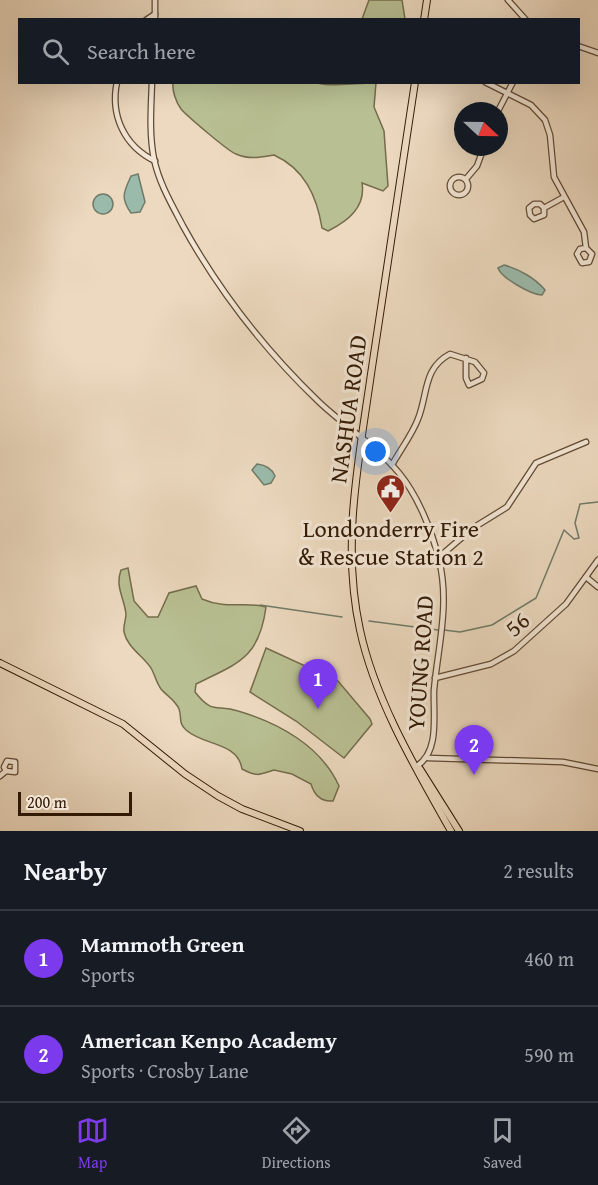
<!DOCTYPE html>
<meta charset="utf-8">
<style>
:root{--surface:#171b24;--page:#242831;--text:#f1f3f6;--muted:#9ea1a6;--line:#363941;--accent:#7c3aed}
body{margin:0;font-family:"Gentium Book Plus",serif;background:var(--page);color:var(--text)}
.compass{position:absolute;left:454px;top:102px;width:54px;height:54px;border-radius:50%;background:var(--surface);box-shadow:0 6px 24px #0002;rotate:112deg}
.scale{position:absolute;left:18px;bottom:15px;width:114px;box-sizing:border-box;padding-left:6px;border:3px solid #321a05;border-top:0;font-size:16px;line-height:21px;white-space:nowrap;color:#321a05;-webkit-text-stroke:4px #f3e6d5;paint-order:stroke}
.you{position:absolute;left:376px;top:452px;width:21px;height:21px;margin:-15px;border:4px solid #fff;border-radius:50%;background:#1a73e8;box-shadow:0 0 0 9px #1a73e833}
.badge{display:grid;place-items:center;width:39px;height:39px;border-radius:50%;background:var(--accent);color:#fff;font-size:20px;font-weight:700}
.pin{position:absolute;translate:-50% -50px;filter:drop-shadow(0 2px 3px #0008)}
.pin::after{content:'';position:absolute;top:32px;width:21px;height:18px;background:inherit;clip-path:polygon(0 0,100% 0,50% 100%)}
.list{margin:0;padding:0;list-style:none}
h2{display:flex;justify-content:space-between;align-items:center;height:78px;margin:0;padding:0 24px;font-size:26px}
h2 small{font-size:20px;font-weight:400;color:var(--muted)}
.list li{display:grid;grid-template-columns:39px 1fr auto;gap:18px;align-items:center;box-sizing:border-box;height:96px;padding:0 24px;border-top:2px solid var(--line)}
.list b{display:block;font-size:22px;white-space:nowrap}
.list p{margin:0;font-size:20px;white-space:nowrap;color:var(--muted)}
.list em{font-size:20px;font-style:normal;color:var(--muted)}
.icon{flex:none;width:33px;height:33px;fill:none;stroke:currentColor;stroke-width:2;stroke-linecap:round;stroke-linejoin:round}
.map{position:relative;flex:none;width:598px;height:831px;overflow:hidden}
.search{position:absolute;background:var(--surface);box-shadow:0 6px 24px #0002;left:18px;right:18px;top:18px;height:66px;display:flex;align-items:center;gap:15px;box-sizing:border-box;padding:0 21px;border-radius:0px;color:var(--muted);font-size:22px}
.sheet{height:270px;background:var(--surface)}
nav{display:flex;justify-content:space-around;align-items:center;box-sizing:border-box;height:84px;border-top:2px solid var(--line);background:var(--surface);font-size:16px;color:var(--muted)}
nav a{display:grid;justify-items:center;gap:3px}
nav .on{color:var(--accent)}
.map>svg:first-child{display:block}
</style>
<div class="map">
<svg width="598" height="831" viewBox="0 0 598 831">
<rect width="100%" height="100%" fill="#ecd9bf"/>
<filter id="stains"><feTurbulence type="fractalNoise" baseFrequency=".00333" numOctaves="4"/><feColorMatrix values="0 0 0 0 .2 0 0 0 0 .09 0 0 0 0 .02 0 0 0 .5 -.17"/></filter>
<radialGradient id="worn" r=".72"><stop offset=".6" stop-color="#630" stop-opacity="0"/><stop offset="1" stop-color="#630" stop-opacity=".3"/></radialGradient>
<!-- green -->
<g fill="#b8bf92" stroke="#756c4c" stroke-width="1.5">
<path d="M369,0H402L405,19H362Z"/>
<path d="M173,82H315C323,88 363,82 376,83L374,107L384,131L388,186L383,191L362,183C366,207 348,221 328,231L322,228C317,197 305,169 274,155C261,157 249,160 236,154C229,152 186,115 181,109C176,102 172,91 173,82Z"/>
<path d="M128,568L134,601L148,617H158L169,593L196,586L202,599C227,610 244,601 266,607C259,659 238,663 196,684L195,692C213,715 216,704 238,711C279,723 321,746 339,786L333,801C320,802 314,794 311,784L292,774L274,770C259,775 257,777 242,769C238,742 204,746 186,730C178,723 182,717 179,709C176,701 166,695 161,689C156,682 155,675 151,668C143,656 127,647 124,632C123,626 126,620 126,614C124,597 115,587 121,570Z"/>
<path d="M266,648L338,681L370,719L372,724L344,758L296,721L250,692Z"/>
</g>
<!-- water -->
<g fill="#9abbab" stroke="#707b69" stroke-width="1.5">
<path d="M138,174L145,202L140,212L131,213C120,197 124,192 131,176Z"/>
<circle cx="103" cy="204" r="10"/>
<path d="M504,265C519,269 535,278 545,290L542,295C532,295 501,278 498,268Z"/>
<path d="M257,464C265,465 272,468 275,476L271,483L264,485L252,470Z"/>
</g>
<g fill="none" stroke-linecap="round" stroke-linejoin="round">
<!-- stream -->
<g stroke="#707b69" stroke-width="1.5">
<path d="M260,605L342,617"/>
<path d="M369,621L438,630"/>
<path d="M444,630L460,632L492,625L536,598L564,530L574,539L579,538L575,523L580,504L598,502"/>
</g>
<defs>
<g id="minor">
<path d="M508,0L526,20"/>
<path d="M146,20L155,14"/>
<path d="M155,20V0"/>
<path d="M578,46L598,53"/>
<path d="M117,82C110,115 124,146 155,161"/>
<path d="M152,82C151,108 149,134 154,159C159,183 172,205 183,226C219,291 264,349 318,401C344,426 377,446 399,473C418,496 432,531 439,560C450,603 438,647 434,690C433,715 440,751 417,766"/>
<path d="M485,82L531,105L545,120L550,135L554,177L584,232L586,248L592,254L589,262L582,263L577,254L580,249L586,248"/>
<path d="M498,111L513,82"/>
<circle cx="459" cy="186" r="9"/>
<path d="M466,179L477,166L484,147"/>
<path d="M544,208L540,204H534L529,208L530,215L534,219L544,215V208L564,197"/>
<path d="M392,465C400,450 412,435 418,419C428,394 423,368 450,354L475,362L484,373L482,379L469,385L466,378V358"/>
<path d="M438,558L473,528L507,507L536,463L586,442"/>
<path d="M586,577L598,587"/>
<path d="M435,678L491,664L514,651L566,604L598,560"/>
<path d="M428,758L563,762L598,769"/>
<path d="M0,776L6,771L4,767L7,761L15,762V772L6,771"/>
</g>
<g id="major">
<path d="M424,20L427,0"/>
<path d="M415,82C400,179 385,276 371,374C359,459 341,544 360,630C375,700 416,769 451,831"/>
<path d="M0,663L123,724L185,774L218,796L242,809L300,831"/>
<path d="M420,769L459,831"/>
</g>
</defs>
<!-- minor casing -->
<use href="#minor" stroke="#604a34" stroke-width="7"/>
<!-- major casing -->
<use href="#major" stroke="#321a05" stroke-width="8"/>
<!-- minor -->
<use href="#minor" stroke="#f3e6d5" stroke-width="4.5"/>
<!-- major -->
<use href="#major" stroke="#ecd9bf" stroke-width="6"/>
</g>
<!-- icons -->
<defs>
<symbol id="civic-pin" viewBox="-11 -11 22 30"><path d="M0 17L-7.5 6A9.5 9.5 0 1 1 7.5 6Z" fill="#8f2418" stroke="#f3e6d5"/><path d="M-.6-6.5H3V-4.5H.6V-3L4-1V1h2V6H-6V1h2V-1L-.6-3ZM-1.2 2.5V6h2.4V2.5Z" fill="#fff"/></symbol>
</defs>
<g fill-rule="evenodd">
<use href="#civic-pin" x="374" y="472" width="33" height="45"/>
</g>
<g text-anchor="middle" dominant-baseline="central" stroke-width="6" stroke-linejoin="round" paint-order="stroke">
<!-- street labels -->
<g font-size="24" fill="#321a05" stroke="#f3e6d5">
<text transform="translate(348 409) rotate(-82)">NASHUA ROAD</text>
<text transform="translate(517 624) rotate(-42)">56</text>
<text transform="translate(420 663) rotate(-86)">YOUNG ROAD</text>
</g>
<!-- poi labels -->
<g font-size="24" fill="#321a05" stroke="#f3e6d5">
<text x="391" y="528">Londonderry Fire<tspan x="391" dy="28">&amp; Rescue Station 2</tspan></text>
</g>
</g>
<rect width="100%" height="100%" filter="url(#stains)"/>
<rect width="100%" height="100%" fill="url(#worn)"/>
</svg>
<svg class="compass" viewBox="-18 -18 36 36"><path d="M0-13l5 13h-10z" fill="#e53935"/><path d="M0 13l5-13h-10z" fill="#9ea1a6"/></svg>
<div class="scale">200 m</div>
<div class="you"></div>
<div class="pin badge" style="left:318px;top:709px">1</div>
<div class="pin badge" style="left:474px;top:775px">2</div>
<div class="search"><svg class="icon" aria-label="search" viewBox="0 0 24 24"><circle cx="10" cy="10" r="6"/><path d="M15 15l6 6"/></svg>Search here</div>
</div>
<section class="sheet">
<h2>Nearby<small>2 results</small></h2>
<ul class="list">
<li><span class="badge">1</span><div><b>Mammoth Green</b><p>Sports</p></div><em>460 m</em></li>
<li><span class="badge">2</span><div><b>American Kenpo Academy</b><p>Sports · Crosby Lane</p></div><em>590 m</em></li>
</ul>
</section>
<nav>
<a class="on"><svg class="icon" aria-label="map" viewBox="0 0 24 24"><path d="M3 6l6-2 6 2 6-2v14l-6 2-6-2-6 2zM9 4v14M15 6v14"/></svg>Map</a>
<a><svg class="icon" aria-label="directions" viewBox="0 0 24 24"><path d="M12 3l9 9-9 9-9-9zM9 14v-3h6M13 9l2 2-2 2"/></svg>Directions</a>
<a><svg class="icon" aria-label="saved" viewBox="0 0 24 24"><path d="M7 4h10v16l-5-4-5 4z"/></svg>Saved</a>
</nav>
